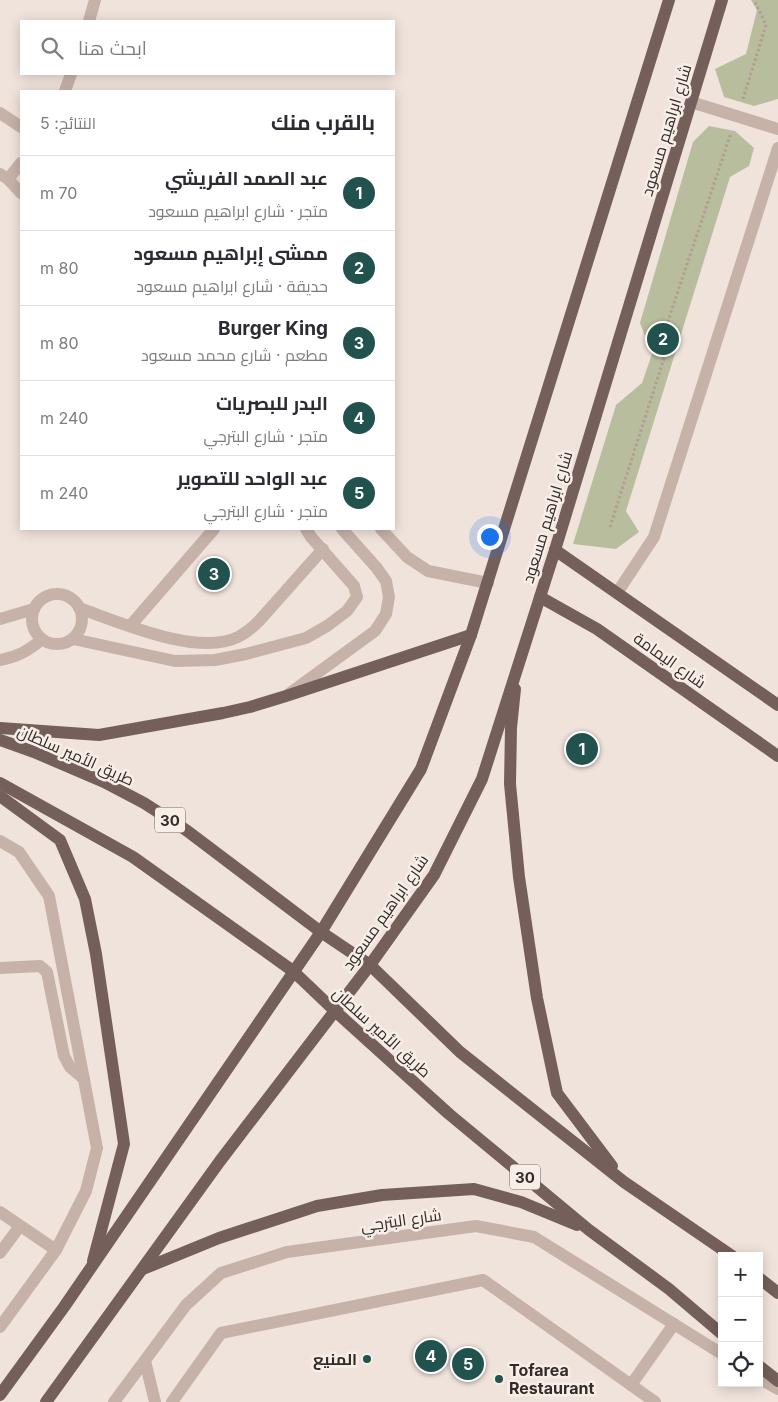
<!DOCTYPE html>
<html lang="ar">
<meta charset="utf-8">
<style>
:root{--surface:#fff;--page:#f2f2f3;--text:#2b2b33;--muted:#7c7c81;--line:#e1e1e2;--accent:#21524e}
body{margin:0;font-family:Inter,Cairo,sans-serif;background:var(--page);color:var(--text);direction:rtl}
.controls{position:absolute;right:15px;bottom:15px;display:grid;overflow:hidden;border-radius:0px;box-shadow:0 2px 12px #0003}
.controls button{width:45px;height:45px;display:grid;place-items:center;padding:0;border:0;border-bottom:1px solid var(--line);background:var(--surface);color:var(--text);font:25px sans-serif}
.you{position:absolute;left:489px;top:536px;width:18px;height:18px;margin:-12px;border:4px solid #fff;border-radius:50%;background:#1a73e8;box-shadow:0 0 0 8px #1a73e833}
.badge{display:grid;place-items:center;width:32px;height:32px;border-radius:50%;background:var(--accent);color:#fff;font-size:16px;font-weight:700}
.pin{position:absolute;translate:-50% -50%;border:2px solid #fff;box-shadow:0 1px 5px #0006}
.list{margin:0;padding:0;list-style:none}
h2{display:flex;justify-content:space-between;align-items:center;height:65px;margin:0;padding:0 20px;font-size:21px}
h2 small{font-size:16px;font-weight:400;color:var(--muted)}
.list li{display:grid;grid-template-columns:32px 1fr auto;gap:15px;align-items:center;box-sizing:border-box;height:75px;padding:0 20px;border-top:1px solid var(--line)}
.list b{display:block;font-size:19px;white-space:nowrap}
.list p{margin:0;font-size:16px;white-space:nowrap;color:var(--muted)}
.list em{font-size:16px;font-style:normal;color:var(--muted)}
.icon{flex:none;width:28px;height:28px;fill:none;stroke:currentColor;stroke-width:2;stroke-linecap:round;stroke-linejoin:round}
.map{position:relative;flex:none;width:778px;height:1402px;overflow:hidden;direction:ltr}
.search{position:absolute;background:var(--surface);box-shadow:0 2px 12px #0003;left:20px;top:20px;width:375px;height:55px;display:flex;align-items:center;gap:12px;box-sizing:border-box;padding:0 18px;border-radius:0px;color:var(--muted);font-size:19px}
.panel{position:absolute;background:var(--surface);box-shadow:0 2px 12px #0003;left:20px;top:90px;width:375px;height:440px;border-radius:0px;direction:rtl}
.map>svg:first-child{display:block}
</style>
<div class="map">
<svg width="778" height="1402" viewBox="0 0 778 1402">
<rect width="100%" height="100%" fill="#f0e3dc"/>
<!-- green -->
<g fill="#b8be9d">
<path d="M751,0H778V99L754,106L724,97L715,69L746,54L757,10Z"/>
<path d="M709,126L735,131L754,148L749,166L730,177L626,511L639,532L616,549L573,544L616,405L642,383L652,354L640,323L693,142Z"/>
</g>
<g fill="none" stroke-linecap="round" stroke-linejoin="round">
<!-- path -->
<g stroke="#b29c93" stroke-width="3" stroke-dasharray="2.5 2.5" stroke-linecap="butt">
<path d="M743,99L766,25L754,0"/>
<path d="M610,527L667,349L663,336L731,133"/>
</g>
<!-- minor -->
<g stroke="#c7b2a9" stroke-width="12">
<path d="M89,21L95,0"/>
<path d="M65,91L71,74"/>
<path d="M691,102L778,129"/>
<path d="M0,113L21,127"/>
<path d="M0,174L8,179L21,193"/>
<path d="M8,179L21,163"/>
<path d="M381,529L407,557L428,571L488,583"/>
<path d="M617,593L654,537L778,148"/>
<circle cx="57" cy="619" r="25"/>
<path d="M79,608C119,622 198,657 238,637C246,633 253,627 259,621L323,549"/>
<path d="M0,619L34,609"/>
<path d="M131,625L214,529"/>
<path d="M73,639L175,661L215,660L246,654L306,638L327,626L347,611L357,597L354,586L311,537L306,529"/>
<path d="M0,660C17,657 28,651 41,640"/>
<path d="M290,693L375,631L386,614L389,597L386,581L376,567L342,529"/>
<path d="M0,841L19,852L49,896L97,1148L86,1191L56,1250L0,1327"/>
<path d="M0,968L40,966L47,972L64,1056L70,1067L84,1079"/>
<path d="M0,1212L56,1250"/>
<path d="M0,1253L20,1226"/>
<path d="M145,1361L155,1402"/>
<path d="M759,1378L778,1389"/>
<path d="M631,1385L674,1324"/>
<path d="M114,1402L186,1305L221,1273L287,1252L476,1226L534,1237L722,1354"/>
<path d="M172,1402L221,1333L483,1280L655,1402"/>
</g>
<!-- major -->
<g stroke="#755f5a" stroke-width="12">
<path d="M555,550L778,705"/>
<path d="M540,597L597,629L778,756"/>
<path d="M515,689L511,728L510,784L519,877L537,998L557,1093L612,1166"/>
<path d="M0,728L99,735L223,713L250,707L286,696L471,635"/>
<path d="M0,740L34,752L104,782L144,803L186,830L321,932L370,965L460,1052L624,1182L732,1256"/>
<path d="M0,783L133,857L293,971L335,1011L449,1114L589,1230L669,1289L722,1334"/>
<path d="M0,796L60,840L85,899L96,954L124,1144L93,1261"/>
<path d="M143,1269L219,1238L317,1206L382,1195L474,1189L521,1202L577,1225"/>
<path d="M759,1278L778,1293"/>
<path d="M759,1366L778,1381"/>
<path d="M0,1395L64,1307L321,932L421,769L471,635L669,0"/>
<path d="M46,1402L220,1161L370,965L434,875L482,779L555,550L722,0"/>
</g>
</g>
<!-- markers -->
<g fill="#21524e" stroke="#f8eee8" stroke-width="2">
<circle cx="367" cy="1359" r="5"/>
<circle cx="499" cy="1379" r="5"/>
</g>
<g text-anchor="middle" dominant-baseline="central" stroke-width="5" stroke-linejoin="round" paint-order="stroke">
<!-- shield labels -->
<g fill="#f8eee8" stroke="#6f6562" stroke-width="1">
<rect x="155" y="807.5" width="30" height="25" rx="4"/>
<rect x="510" y="1164.5" width="30" height="25" rx="4"/>
</g>
<g font-size="15" font-weight="bold" fill="#342a28">
<text x="170" y="820">30</text>
<text x="525" y="1177">30</text>
</g>
<!-- street labels -->
<g font-size="16" fill="#342a28" stroke="#f8eee8">
<text transform="translate(666 130) rotate(-73)">شارع ابراهيم مسعود</text>
<text transform="translate(547 517) rotate(-73)">شارع ابراهيم مسعود</text>
<text transform="translate(670 660) rotate(35)">شارع اليمامة</text>
<text transform="translate(76 755) rotate(24)">طريق الأمير سلطان</text>
<text transform="translate(385 912) rotate(-55)">شارع ابراهيم مسعود</text>
<text transform="translate(382 1032) rotate(42)">طريق الأمير سلطان</text>
<text transform="translate(401 1220) rotate(-8)">شارع البترجي</text>
</g>
<!-- poi labels -->
<g font-size="16" font-weight="bold" fill="#342a28" stroke="#f8eee8" text-anchor="end">
<text x="357" y="1359">المنيع</text>
<text x="509" y="1370" text-anchor="start">Tofarea<tspan x="509" dy="18">Restaurant</tspan></text>
</g>
</g>
</svg>
<div class="controls">
<button>+</button>
<button>−</button>
<button><svg class="icon" aria-label="locate" viewBox="0 0 24 24"><circle cx="12" cy="12" r="6"/><path d="M12 2v4M12 18v4M2 12h4M18 12h4"/></svg></button>
</div>
<div class="you"></div>
<div class="pin badge" style="left:582px;top:749px">1</div>
<div class="pin badge" style="left:663px;top:339px">2</div>
<div class="pin badge" style="left:214px;top:574px">3</div>
<div class="pin badge" style="left:431px;top:1356px">4</div>
<div class="pin badge" style="left:468px;top:1364px">5</div>
<div class="search"><svg class="icon" aria-label="search" viewBox="0 0 24 24"><circle cx="10" cy="10" r="6"/><path d="M15 15l6 6"/></svg>ابحث هنا</div>
<section class="panel">
<h2>بالقرب منك<small>النتائج: 5</small></h2>
<ul class="list">
<li><span class="badge">1</span><div><b>عبد الصمد الفريشي</b><p>متجر · شارع ابراهيم مسعود</p></div><em>70 m</em></li>
<li><span class="badge">2</span><div><b>ممشى إبراهيم مسعود</b><p>حديقة · شارع ابراهيم مسعود</p></div><em>80 m</em></li>
<li><span class="badge">3</span><div><b>Burger King</b><p>مطعم · شارع محمد مسعود</p></div><em>80 m</em></li>
<li><span class="badge">4</span><div><b>البدر للبصريات</b><p>متجر · شارع البترجي</p></div><em>240 m</em></li>
<li><span class="badge">5</span><div><b>عبد الواحد للتصوير</b><p>متجر · شارع البترجي</p></div><em>240 m</em></li>
</ul>
</section>
</div>
